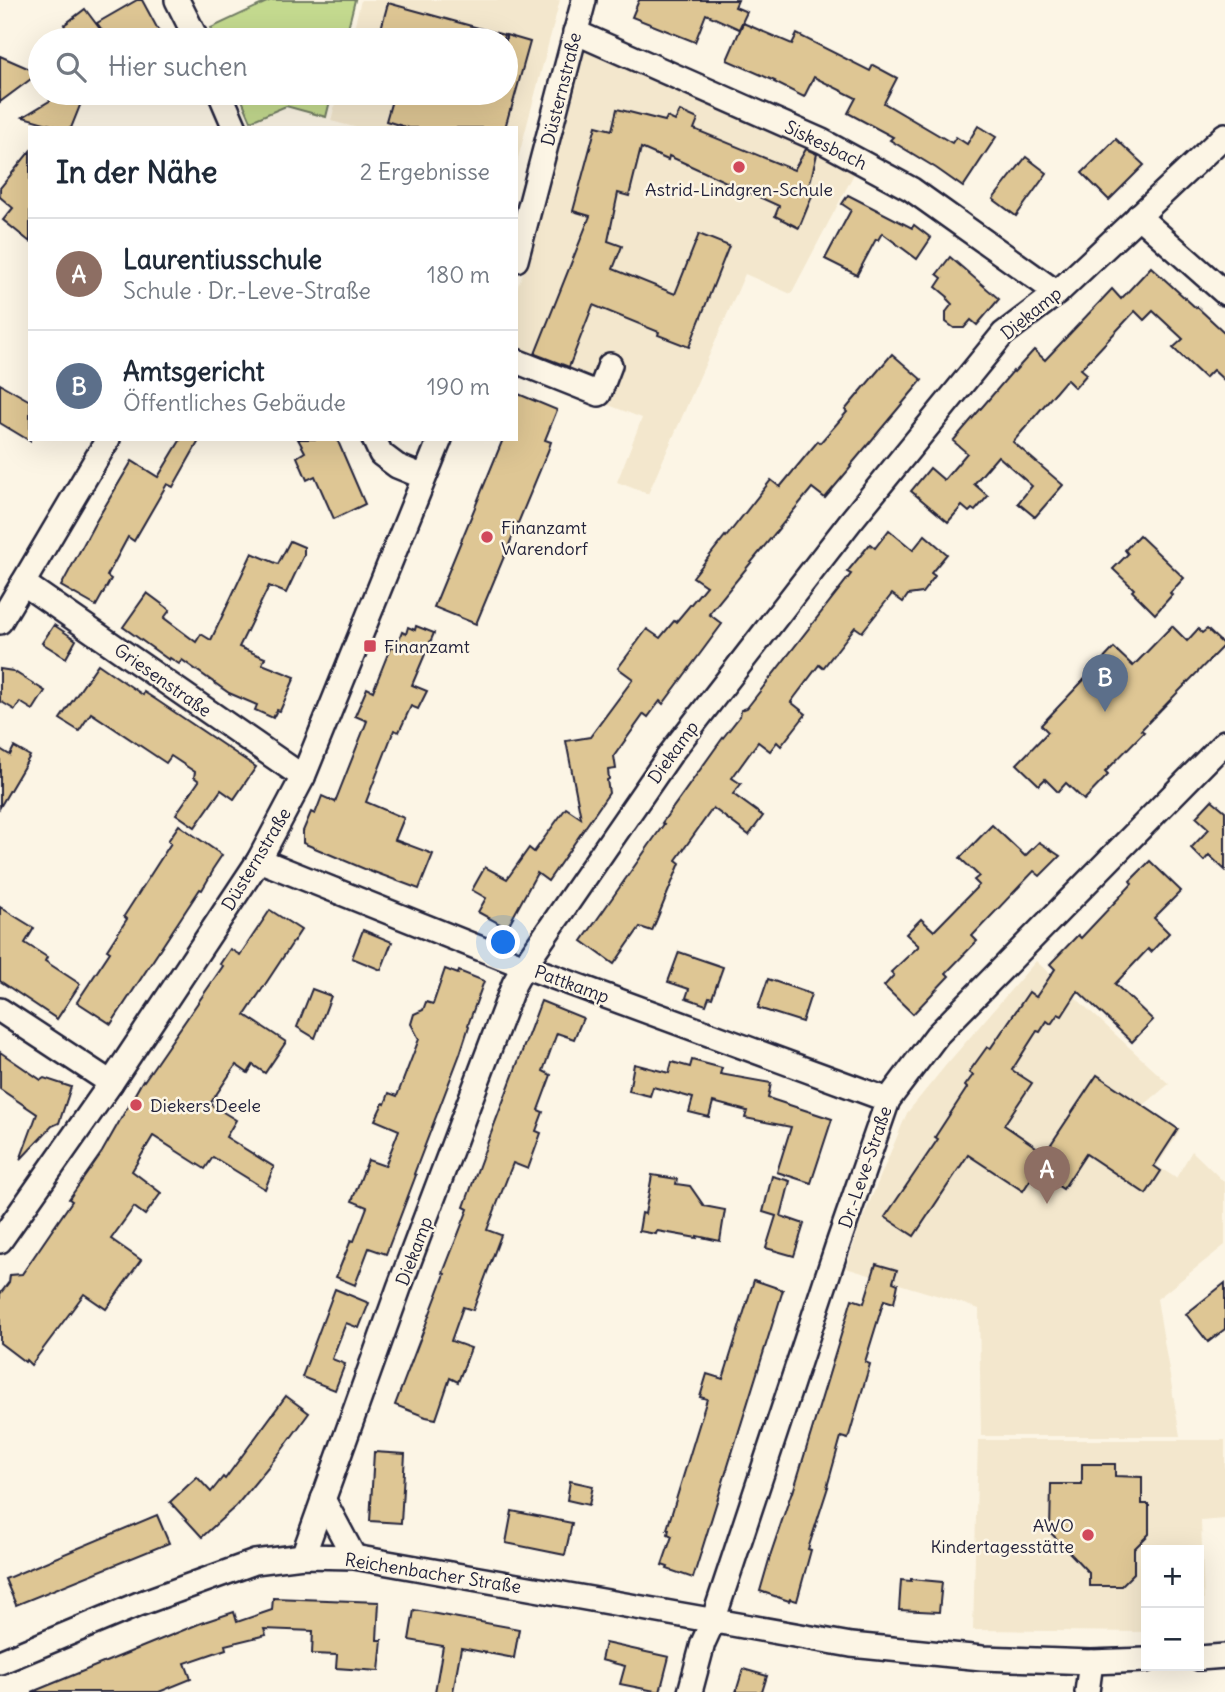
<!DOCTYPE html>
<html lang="de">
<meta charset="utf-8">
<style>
:root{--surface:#fff;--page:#f2f2f3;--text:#1f2937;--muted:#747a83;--line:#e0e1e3;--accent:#7c3aed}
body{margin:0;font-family:Delius,sans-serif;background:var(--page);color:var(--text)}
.controls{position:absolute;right:21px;bottom:21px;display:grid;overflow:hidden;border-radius:0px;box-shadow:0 7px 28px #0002}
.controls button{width:63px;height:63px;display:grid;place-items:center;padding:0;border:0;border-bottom:2px solid var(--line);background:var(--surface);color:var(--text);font:35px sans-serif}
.you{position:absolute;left:504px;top:943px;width:24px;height:24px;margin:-18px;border:5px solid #fff;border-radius:50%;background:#1a73e8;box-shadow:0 0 0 10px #1a73e833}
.badge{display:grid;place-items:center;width:46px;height:46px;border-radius:50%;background:var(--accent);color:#fff;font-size:23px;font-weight:700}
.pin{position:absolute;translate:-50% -58px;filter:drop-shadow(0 2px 4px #0008)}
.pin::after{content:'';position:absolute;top:37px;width:24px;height:21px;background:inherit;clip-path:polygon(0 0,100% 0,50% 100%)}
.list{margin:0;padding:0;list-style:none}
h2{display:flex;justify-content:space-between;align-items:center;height:91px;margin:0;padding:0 28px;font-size:30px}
h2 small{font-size:23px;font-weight:400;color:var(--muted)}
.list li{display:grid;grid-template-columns:46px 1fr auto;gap:21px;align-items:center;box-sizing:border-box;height:112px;padding:0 28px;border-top:2px solid var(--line)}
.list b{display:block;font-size:26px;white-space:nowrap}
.list p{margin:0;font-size:23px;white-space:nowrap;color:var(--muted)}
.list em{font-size:23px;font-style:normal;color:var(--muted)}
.icon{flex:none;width:38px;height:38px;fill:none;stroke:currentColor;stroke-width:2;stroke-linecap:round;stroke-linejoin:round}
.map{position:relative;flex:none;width:1225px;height:1692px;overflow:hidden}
.search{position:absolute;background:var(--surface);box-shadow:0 7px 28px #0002;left:28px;top:28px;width:490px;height:77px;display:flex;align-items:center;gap:18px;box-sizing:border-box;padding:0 24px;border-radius:38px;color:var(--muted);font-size:26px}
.panel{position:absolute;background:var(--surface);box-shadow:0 7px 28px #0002;left:28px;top:126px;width:490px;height:315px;border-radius:0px}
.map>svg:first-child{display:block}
</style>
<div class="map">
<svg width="1225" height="1692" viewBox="0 0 1225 1692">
<rect width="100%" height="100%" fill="#fcf5e5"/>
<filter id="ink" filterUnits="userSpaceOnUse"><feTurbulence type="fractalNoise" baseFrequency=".0143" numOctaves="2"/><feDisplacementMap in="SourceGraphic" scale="14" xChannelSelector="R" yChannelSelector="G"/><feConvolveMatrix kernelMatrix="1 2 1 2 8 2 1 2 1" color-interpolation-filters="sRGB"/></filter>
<g filter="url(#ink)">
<!-- built -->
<g fill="#f3e7cd">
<path d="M361,0H560L516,166V128H358L331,121L338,93H506V40H351Z"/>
<path d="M581,49L815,151L855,172L791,294L745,274L648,494L617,482L642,418L516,369V290L531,254Z"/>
<path d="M1036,961L1169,1084L1144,1105L1180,1131L1157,1166L1176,1178L1192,1151L1225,1183V1245L1157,1299L1180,1436H981L979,1309L949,1299L846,1268L860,1225L907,1113L946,1065Z"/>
<path d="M978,1440H1225V1519L1201,1521L1205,1630H1199V1550H1146V1632L973,1630Z"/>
</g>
<!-- green -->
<g fill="#c4da8f" stroke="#737e65" stroke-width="2">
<path d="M271,0H355L345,40H216L211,28Z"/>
<path d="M239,93H332L326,117L286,106L251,121Z"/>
</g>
<!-- building -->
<g fill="#dec694" stroke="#22223b" stroke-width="2">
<path d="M137,0H142L161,35L151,40H109L97,23Z"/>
<path d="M639,0H738L735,7L747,12L739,29L706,14L695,42L632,17Z"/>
<path d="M388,3L504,35L503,40H378Z"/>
<path d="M85,9L100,29L84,40H76L64,25Z"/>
<path d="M743,23L792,44L797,34L870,71L873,65L897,78L884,103L952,143L956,137L967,144L978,126L996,137L963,187L936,168L890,140L893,137L848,113L856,98L814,77L804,97L774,82L775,81L727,60Z"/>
<path d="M506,35L530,42L511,110H510L505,128H409L386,121L394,93H506Z"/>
<path d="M0,56L39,73L0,102Z"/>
<path d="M63,93H85L71,128H62L23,117Z"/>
<path d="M617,109L665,121L667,117L675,121L680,111L698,119L694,129L794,170L806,149L817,154L809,187L815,189L799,228L775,216L779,206L669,156L668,160L641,148L629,196L618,193L608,241L622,246L613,269L675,294L699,234L729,246L689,347L658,335L659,332L593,305L569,367L535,354L590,216L573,211L596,126L612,130Z"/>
<path d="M1116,139L1144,165L1109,200L1082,173Z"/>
<path d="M30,151V242L3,220L13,208L0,197V188Z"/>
<path d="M1026,157L1047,173L1016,216L993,199Z"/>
<path d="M848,195L912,228L914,225L931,238L917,259L882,233L878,240L876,239L857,275L825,259L851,210L842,204Z"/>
<path d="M950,257L999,299L977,325L971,320L964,328H954L946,322V312L952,304L947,299L948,297L936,287L942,278L937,274Z"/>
<path d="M1151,267L1196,308L1197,307L1225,333V381L1213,370L1205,378L1173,348L1183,339L1153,311L1144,320L1135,311L1081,369L1087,374L1075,388L1067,380L1065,381L1013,442L1063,485L1035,517L1018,503L1032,486L998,456L974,484L988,496L975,511L972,509L969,512L962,506L948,522L911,491L930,468L944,480L967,453L953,441L1013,371L1014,372L1034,350L1045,360L1112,289L1121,299Z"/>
<path d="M892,354L922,380L850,466L851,467L825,498L812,488L709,614L722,624L663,704L660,701L648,717L644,714L614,756L616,769L608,770L609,779L607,780L609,793L548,881L537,873L507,928L478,912L486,898L472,890L485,867L507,879L529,848L534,852L566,808L581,818L566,741L590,737L633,679L618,668L647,629L660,638L674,621L676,622L706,586L693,577L725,536L726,537L771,480L780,487L818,441L820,443L847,412L845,410Z"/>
<path d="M0,384L30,401V441L0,423Z"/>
<path d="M516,393L557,410L545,440L551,442L548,451L476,624L434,607L503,439H516Z"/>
<path d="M181,439H200L173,487L167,484L134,541L128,537L107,576L111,579L96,606L61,586L95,523L132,461L158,477Z"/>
<path d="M298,439H337L365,504L334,519L315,476L307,480L297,457L305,452Z"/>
<path d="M889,530L913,550L925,535L947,554L931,573L935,576L922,593L908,595L903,602L892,594L862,632L855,627L823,668L819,665L791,702L806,714L781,746L777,742L770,751L758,742L732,778L741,784L733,794L763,816L749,835L713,808L676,860L680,863L652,931L640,927L614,964L582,941L664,824L662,823L722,739L740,716L741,710L747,708L851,574L847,572L870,544L875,548Z"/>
<path d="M1139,535L1184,578L1170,593L1172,595L1155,614L1132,591L1134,589L1113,569L1128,554L1125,550Z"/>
<path d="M290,541L304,547V555L286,593L269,586L239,647L265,658L262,664L295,677L280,711L277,710L273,718L255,710L257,705L229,693L182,660L179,664L170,658L169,660L123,627L147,593L170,610L164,618L196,642L201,634L211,640L252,553L278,564Z"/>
<path d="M54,625L76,640L66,658L42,643Z"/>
<path d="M416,626L434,633L412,685L427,691L418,709L411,706L399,732L394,730L366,802L404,818L395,840L433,854L419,889L374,872V873L303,843V831L311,812L315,814L322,796L335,802L367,721L355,716L367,688L373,691L391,646L396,648L402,632L406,634L408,627L415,630Z"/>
<path d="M1172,626L1187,641L1198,629L1202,633L1207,629L1224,645L1141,730L1144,732L1105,772L1108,775L1084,800L1066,783L1058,792L1045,779L1039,785L1017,764L1048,732L1041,725L1114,648L1133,666Z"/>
<path d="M98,664L143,695L144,692L155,699L256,767L234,799L221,790L195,827L176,814L199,781L194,777L195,772L171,756L166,763L91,713L79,731L60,719Z"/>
<path d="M0,669L13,671L45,691L33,710L20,702L15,710L0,701Z"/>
<path d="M14,747L30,756L0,807V749L10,755Z"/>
<path d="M1212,800L1225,811V870L1209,855L1204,861L1191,848L1209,829L1196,817Z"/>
<path d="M179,825L222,855L212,870L213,871L202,890L200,889L111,1024L77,1002L110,952L107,950L127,919L124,916L171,843L168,841Z"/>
<path d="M992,825L1025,856L1039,842L1060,856L1040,876L1034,871L972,936L977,941L946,973L949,976L913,1014L884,986L894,975L891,972L919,946L906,934L921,919L934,931L979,885L974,880L979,876L960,858Z"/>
<path d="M1150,861L1181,891L1154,918L1169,933L1151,952L1148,949L1115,984L1153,1020L1132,1042L1078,991L1062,1016L1058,1014L1051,1024L1047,1021L1040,1032L1037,1031L1012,1070L1032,1083L1004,1125L1045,1153L1097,1075L1178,1129L1154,1166L1161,1171L1146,1194L1086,1154L1063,1189L1036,1171L1023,1191L968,1155L914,1236L885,1217L938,1139L935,1137L967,1088L965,1086L973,1075L969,1072L987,1047L990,1049L1029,992L1036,997L1055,969L1050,964L1078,935L1081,938L1132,884L1130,881Z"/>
<path d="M0,907L34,928L25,943L47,957L45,961L80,984L57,1019L0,981Z"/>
<path d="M270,910L301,930L245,1015L286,1042L265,1073L253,1065L248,1073L236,1065L210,1104L236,1120L226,1137L274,1167L265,1189L213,1157L205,1169L153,1136L132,1171L161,1193L145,1215L134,1207L111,1239L141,1260L106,1309L84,1294L31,1365L26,1360L25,1362L0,1343V1294L9,1282L10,1275L22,1274L72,1201L69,1199L102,1152L143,1080L144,1081L223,966L220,964L230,949L240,955Z"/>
<path d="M363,930L392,942L381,970L352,958Z"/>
<path d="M679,952L723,967L712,998L709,997L706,1005L686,998L689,989L668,982Z"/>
<path d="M445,969L458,974L459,971L484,981L468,1025L469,1026L460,1054L414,1174L416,1175L386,1254L369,1248L355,1285L336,1277L351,1240L354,1241L367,1207L352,1201L368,1160L385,1166L399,1130L375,1120L383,1103L385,1104L389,1093L397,1096L419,1039L411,1024L414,1014L423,1010L426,1002L433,1004Z"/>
<path d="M768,979L811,994L802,1022L758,1008Z"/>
<path d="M312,989L331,996L315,1038L297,1027Z"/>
<path d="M541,1001L583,1018L574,1039L557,1033L543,1071L551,1075L538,1110L543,1112L536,1131L541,1133L528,1169L513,1163L487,1230L501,1235L473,1310L463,1307L451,1341L471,1348L458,1382L450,1378L436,1419L426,1417L395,1405L445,1274L443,1273L468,1209L464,1207L484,1152Z"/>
<path d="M0,1052L41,1080L44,1078L71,1087L59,1123L52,1126L20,1160L37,1114L0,1089Z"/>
<path d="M692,1060L722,1068L720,1074L771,1083L768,1098L832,1119L811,1183L777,1172L791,1127L745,1118L747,1111L713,1102L709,1117L689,1112L693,1098L653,1087L650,1096L629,1091L634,1064L669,1073L672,1062L690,1067Z"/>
<path d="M652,1175L677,1179L676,1184L690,1186L704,1206L725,1210L720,1241L697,1236V1238L657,1231L656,1234L639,1231L642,1213L645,1214Z"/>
<path d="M772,1176L790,1181L781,1216L804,1224L794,1256L766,1248L776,1216L763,1212Z"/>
<path d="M876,1264L897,1270L893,1282L898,1284L894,1303L884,1300L865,1362L870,1364L848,1439L841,1437L827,1487H828L808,1549L811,1550L797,1601L790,1599L789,1601L760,1591L771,1553L792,1491L793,1492L852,1299L864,1303Z"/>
<path d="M754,1280L783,1290L693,1578L667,1569L668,1567L662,1565L672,1536L668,1534L669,1529H667L707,1399L700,1397L707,1374L723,1379Z"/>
<path d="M1225,1283V1329L1208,1342L1186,1314Z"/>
<path d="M335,1289L369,1303L359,1328L346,1323L332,1359L345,1364L335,1390L302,1377Z"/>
<path d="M286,1396L309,1413L282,1450L236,1506L202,1537L170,1502L197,1477L211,1492L223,1477L225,1479Z"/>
<path d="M374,1452L405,1454L401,1523L370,1521Z"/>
<path d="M1082,1464H1115V1476L1142,1477V1504H1149V1534L1134,1549V1573L1121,1586H1089V1573L1050,1532L1051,1484H1082Z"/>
<path d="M570,1481L593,1486L589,1505L567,1500Z"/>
<path d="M512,1511L572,1523L565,1555L506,1543Z"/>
<path d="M157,1515L169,1543L16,1605L5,1579Z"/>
<path d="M911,1579L942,1582L939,1612L899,1610L901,1580L911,1581Z"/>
<path d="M273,1598L379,1602L377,1640H382L379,1671L336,1668L337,1655L312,1654L313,1631L264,1629L266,1635L225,1645L226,1649L185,1663L191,1679L159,1692H32L201,1623L234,1612L237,1622L272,1610Z"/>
<path d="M414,1610L519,1629L514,1658L461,1648L453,1692H435L443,1646L409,1640Z"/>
<path d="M605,1643L669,1657L660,1692L620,1684L625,1666L601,1660Z"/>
<path d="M743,1669L767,1676L762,1692H736Z"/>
</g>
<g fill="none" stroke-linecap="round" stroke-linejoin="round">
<defs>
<g id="minor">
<path d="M177,0L197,40"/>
<path d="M575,32L822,141L911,189L1057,293"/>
<path d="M220,93L235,128"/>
<path d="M1138,216L1225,293"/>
<path d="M516,260L584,0"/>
<path d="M516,361L599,394L610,365"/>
<path d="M374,439L381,454L397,466L424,477"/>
<path d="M23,583L303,777"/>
<path d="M0,622L108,439"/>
<path d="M259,860L524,966L888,1100"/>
<path d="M0,1010L111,1083"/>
<path d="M0,1241L111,1083L259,860L303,777L440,439"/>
<path d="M323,1499L354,1557"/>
<path d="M303,1556L399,1288L514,984L524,966L671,753L850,522L1003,334L1057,293L1225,135"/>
<path d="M1199,1658L1225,1656"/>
<path d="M0,1662L139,1604L255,1562L303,1556L354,1557L851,1645L982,1658L1091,1662L1146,1660"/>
<path d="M690,1692L703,1643L713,1621L839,1241L888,1100L937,1035L1225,742"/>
<path d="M1087,1692L1091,1662"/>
</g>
</defs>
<!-- minor casing -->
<use href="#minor" stroke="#22223b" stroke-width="28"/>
<!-- minor -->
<use href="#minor" stroke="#fcf5e5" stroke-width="23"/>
</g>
</g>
<!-- markers -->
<g fill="#d1495b" stroke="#fcf5e5" stroke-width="2.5">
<circle cx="739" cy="167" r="7"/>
<circle cx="487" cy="537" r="7"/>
<rect x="363" y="639" width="14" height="14" rx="3.5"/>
<circle cx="136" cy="1105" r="7"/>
<circle cx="1088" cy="1535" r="7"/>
</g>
<g text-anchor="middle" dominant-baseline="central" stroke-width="5" stroke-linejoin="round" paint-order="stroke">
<!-- street labels -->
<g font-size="18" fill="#22223b" stroke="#fcf5e5">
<text transform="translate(561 89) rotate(-76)">Düsternstraße</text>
<text transform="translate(826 145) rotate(26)">Siskesbach</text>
<text transform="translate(1031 313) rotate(-39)">Diekamp</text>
<text transform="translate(163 680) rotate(35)">Griesenstraße</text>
<text transform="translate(673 752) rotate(-54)">Diekamp</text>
<text transform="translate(256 859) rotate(-59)">Düsternstraße</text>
<text transform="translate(572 984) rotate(20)">Pattkamp</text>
<text transform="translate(865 1167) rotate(-71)">Dr.-Leve-Straße</text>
<text transform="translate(414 1251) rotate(-69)">Diekamp</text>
<text transform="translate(433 1573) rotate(9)">Reichenbacher Straße</text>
</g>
<!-- poi labels -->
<g font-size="18" fill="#22223b" stroke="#fcf5e5" text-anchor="start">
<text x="739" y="189" text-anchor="middle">Astrid-Lindgren-Schule</text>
<text x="501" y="527">Finanzamt<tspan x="501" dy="21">Warendorf</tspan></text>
<text x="384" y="646">Finanzamt</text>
<text x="150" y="1105">Diekers Deele</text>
<text x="1074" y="1525" text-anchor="end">AWO<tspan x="1074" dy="21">Kindertagesstätte</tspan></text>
</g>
</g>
</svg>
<div class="controls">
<button>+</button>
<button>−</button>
</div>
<div class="you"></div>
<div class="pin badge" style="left:1047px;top:1204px;background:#8d6e63">A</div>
<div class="pin badge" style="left:1105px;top:712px;background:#5c6f8a">B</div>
<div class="search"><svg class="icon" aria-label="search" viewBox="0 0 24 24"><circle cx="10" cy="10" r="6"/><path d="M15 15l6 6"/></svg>Hier suchen</div>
<section class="panel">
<h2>In der Nähe<small>2 Ergebnisse</small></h2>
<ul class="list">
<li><span class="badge" style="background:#8d6e63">A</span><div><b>Laurentiusschule</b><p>Schule · Dr.-Leve-Straße</p></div><em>180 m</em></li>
<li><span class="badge" style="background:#5c6f8a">B</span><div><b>Amtsgericht</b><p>Öffentliches Gebäude</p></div><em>190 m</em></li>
</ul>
</section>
</div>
